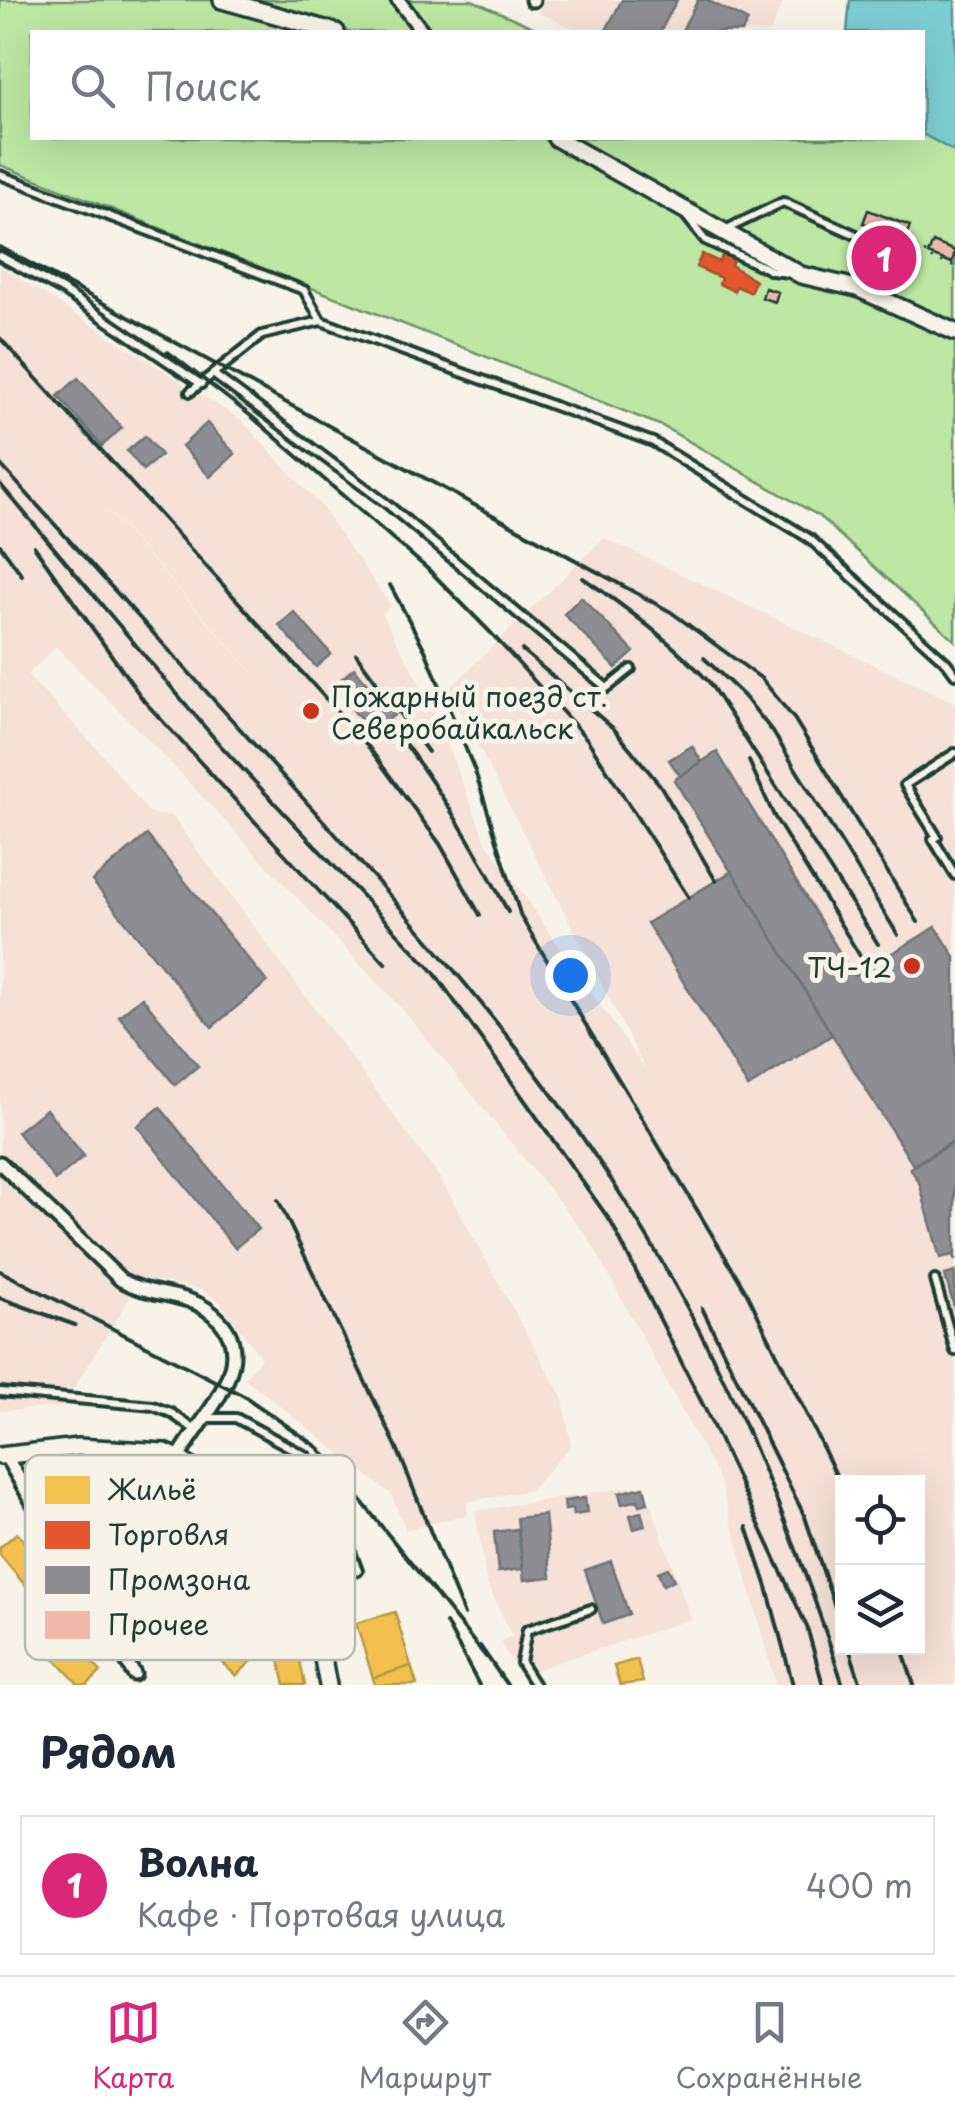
<!DOCTYPE html>
<html lang="ru">
<meta charset="utf-8">
<style>
:root{--surface:#fff;--page:#f6f6f7;--text:#1f2937;--muted:#747a83;--line:#e0e1e3;--accent:#db2777}
body{margin:0;font-family:"Playpen Sans",sans-serif;background:var(--page);color:var(--text)}
.controls{position:absolute;right:30px;bottom:30px;display:grid;overflow:hidden;border-radius:0px;box-shadow:0 10px 40px #0002}
.controls button{width:90px;height:90px;display:grid;place-items:center;padding:0;border:0;border-bottom:2px solid var(--line);background:var(--surface);color:var(--text);font:50px sans-serif}
.you{position:absolute;left:570px;top:975px;width:35px;height:35px;margin:-25px;border:8px solid #fff;border-radius:50%;background:#1a73e8;box-shadow:0 0 0 15px #1a73e833}
.badge{display:grid;place-items:center;width:65px;height:65px;border-radius:50%;background:var(--accent);color:#fff;font-size:32px;font-weight:700}
.pin{position:absolute;translate:-50% -50%;border:5px solid #fff;box-shadow:0 2px 10px #0006}
.list{margin:0;padding:0;list-style:none}
h2{display:flex;justify-content:space-between;align-items:center;height:130px;margin:0;padding:0 40px;font-size:42px}
h2 small{font-size:32px;font-weight:400;color:var(--muted)}
.list li{display:grid;grid-template-columns:65px 1fr auto;gap:30px;align-items:center;box-sizing:border-box;height:140px;margin:0 20px 20px;padding:0 20px;border:2px solid var(--line);border-radius:0px}
.list b{display:block;font-size:38px;white-space:nowrap}
.list p{margin:0;font-size:32px;white-space:nowrap;color:var(--muted)}
.list em{font-size:32px;font-style:normal;color:var(--muted)}
.icon{flex:none;width:55px;height:55px;fill:none;stroke:currentColor;stroke-width:2;stroke-linecap:round;stroke-linejoin:round}
.map{position:relative;flex:none;width:955px;height:1685px;overflow:hidden}
.search{position:absolute;background:var(--surface);box-shadow:0 10px 40px #0002;left:30px;right:30px;top:30px;height:110px;display:flex;align-items:center;gap:25px;box-sizing:border-box;padding:0 35px;border-radius:0px;color:var(--muted);font-size:38px}
.sheet{height:290px;background:var(--surface)}
nav{display:flex;justify-content:space-around;align-items:center;box-sizing:border-box;height:140px;border-top:2px solid var(--line);background:var(--surface);font-size:28px;color:var(--muted)}
nav a{display:grid;justify-items:center;gap:5px}
nav .on{color:var(--accent)}
.map>svg:first-child{display:block}
</style>
<div class="map">
<svg width="955" height="1685" viewBox="0 0 955 1685">
<rect width="100%" height="100%" fill="#f7f3e8"/>
<filter id="ink" filterUnits="userSpaceOnUse"><feTurbulence type="fractalNoise" baseFrequency=".01" numOctaves="2"/><feDisplacementMap in="SourceGraphic" scale="20" xChannelSelector="R" yChannelSelector="G"/><feConvolveMatrix kernelMatrix="1 2 1 2 8 2 1 2 1" color-interpolation-filters="sRGB"/></filter>
<g filter="url(#ink)">
<!-- built -->
<g fill="#f5e1d5" fill-rule="evenodd">
<path d="M544,0H784L770,32H581L538,12Z"/>
<path d="M0,266L242,421L320,505L391,606L382,614L429,700L486,842L647,1072L449,689L604,538L955,703V1685H776L720,1481L588,1237L403,1010L164,756L56,647L27,675L103,755L150,814L172,816L440,1178L563,1399L571,1445L531,1490L466,1502L468,1514L406,1530L391,1494L245,1378L261,1358L219,1301L200,1289L142,1278L62,1407L0,1411ZM107,509L221,636L294,719L107,510ZM842,1482H918V1648H842Z"/>
<path d="M644,1485L691,1619L519,1675L500,1642L512,1636L487,1583L475,1511Z"/>
</g>
<!-- green -->
<path fill="#bde7a3" stroke="#6e926c" stroke-width="2.5" d="M0,0H472L544,32H32V138H922L923,134L955,152V641L819,516L662,426L0,165Z"/>
<!-- water -->
<path fill="#7ccdd3" stroke="#579393" stroke-width="2.5" d="M850,0H955V152L923,134L922,32H847Z"/>
<!-- homes -->
<g fill="#f2c14e" stroke="#b39946" stroke-width="2.5">
<path d="M17,1533L59,1584L38,1601L0,1555V1547Z"/>
<path d="M395,1612L411,1666L373,1678L356,1623Z"/>
<path d="M57,1623L101,1672L87,1685H79L38,1640Z"/>
<path d="M225,1629L255,1658L236,1676L207,1648Z"/>
<path d="M297,1647L305,1685H285L277,1651Z"/>
<path d="M637,1659L643,1682L620,1685L614,1666Z"/>
<path d="M411,1666L417,1685H375L373,1678Z"/>
</g>
<!-- shops -->
<g fill="#e4572e" stroke="#a94f30" stroke-width="2.5">
<path d="M724,252L734,257L731,265L755,281L750,292L736,286L734,291L719,284L721,278L696,267L702,254L719,262Z"/>
<path d="M876,252L894,260L890,269L872,261Z"/>
</g>
<!-- industry -->
<g fill="#8d8d92" stroke="#6c7576" stroke-width="2.5">
<path d="M622,0H677L660,32H605Z"/>
<path d="M698,0H707L748,21L742,32H681Z"/>
<path d="M78,378L122,428L102,446L58,396Z"/>
<path d="M207,423L235,454L210,477L182,446Z"/>
<path d="M145,436L161,455L143,470L127,451Z"/>
<path d="M581,597L634,652L616,668L564,614Z"/>
<path d="M294,612L331,654L316,667L279,625Z"/>
<path d="M354,668L394,715L372,733L333,686Z"/>
<path d="M692,746L702,762L680,776L669,760Z"/>
<path d="M717,752L854,976L936,927L955,957V1140L913,1165L674,780Z"/>
<path d="M147,835L267,982L212,1027L92,881Z"/>
<path d="M732,871L832,1035L748,1087L647,923Z"/>
<path d="M142,997L198,1066L175,1085L119,1016Z"/>
<path d="M160,1107L258,1229L235,1248L137,1126Z"/>
<path d="M46,1109L84,1156L55,1180L17,1132Z"/>
<path d="M955,1142V1261L953,1255L940,1258L919,1182L910,1168Z"/>
<path d="M955,1272V1311L945,1275Z"/>
<path d="M644,1487L648,1503L639,1505L638,1500L622,1504L619,1493Z"/>
<path d="M585,1498L587,1513L573,1515L572,1509L565,1510L564,1501Z"/>
<path d="M641,1512L645,1526L634,1529L630,1515Z"/>
<path d="M545,1515L551,1577L524,1580L517,1518Z"/>
<path d="M518,1529L523,1569L498,1572L494,1532Z"/>
<path d="M611,1561L629,1615L603,1624L585,1570Z"/>
<path d="M668,1568L674,1580L663,1585L658,1572Z"/>
</g>
<!-- building -->
<g fill="#f1b8a9" stroke="#1f3d34" stroke-width="2.5">
<path d="M868,210L910,226L905,239L863,223Z"/>
<path d="M933,242L955,251L952,263L928,254Z"/>
<path d="M899,243L913,248L907,262L893,256Z"/>
<path d="M765,288L778,292L775,302L762,298Z"/>
</g>
<g fill="none" stroke-linecap="round" stroke-linejoin="round">
<defs>
<g id="lane">
<path d="M0,175L304,290L321,321"/>
<path d="M686,216L705,240L772,271L789,273"/>
<path d="M727,229L783,202L856,235"/>
<path d="M0,256L62,290L201,384"/>
<path d="M213,374L387,504L607,688L631,669"/>
<path d="M190,392L262,335L321,321L653,442L810,539L947,663L955,674"/>
<path d="M955,753L905,785L937,837L933,839L955,875"/>
<path d="M935,1280L955,1351"/>
<path d="M0,1392L153,1406L171,1413L194,1429"/>
<path d="M204,1418H236L306,1456L323,1475L358,1571"/>
<path d="M535,1685L521,1663L527,1630L591,1609"/>
</g>
<g id="street">
<path d="M398,0L423,32"/>
<path d="M532,0H533"/>
<path d="M0,1163L121,1280C145,1293 163,1292 188,1300C200,1304 212,1312 220,1321C259,1363 200,1419 178,1458"/>
<path d="M5,1455L134,1674"/>
</g>
<g id="secondary">
<path d="M222,0L336,32"/>
<path d="M556,138L801,275L857,288L955,332"/>
<path d="M0,1456L78,1447L165,1452L178,1458C208,1480 245,1501 272,1527C312,1567 317,1632 328,1685"/>
</g>
</defs>
<!-- lane casing -->
<use href="#lane" stroke="#1f3d34" stroke-width="14"/>
<!-- street casing -->
<use href="#street" stroke="#1f3d34" stroke-width="19"/>
<!-- secondary casing -->
<use href="#secondary" stroke="#1f3d34" stroke-width="22"/>
<!-- path -->
<path stroke="#1f3d34" stroke-width="2.5" stroke-dasharray="2.5 8" stroke-linecap="butt" d="M867,239L886,246L898,240L924,250L927,257L955,266"/>
<!-- lane -->
<use href="#lane" stroke="#f7f3e8" stroke-width="6"/>
<!-- street -->
<use href="#street" stroke="#f7f3e8" stroke-width="11"/>
<!-- secondary -->
<use href="#secondary" stroke="#f7f3e8" stroke-width="15"/>
<!-- rail -->
<g stroke="#1f3d34" stroke-width="4">
<path d="M0,247L671,612L762,679L795,720L918,922"/>
<path d="M0,338L364,741L440,844L480,915"/>
<path d="M168,352L251,416L430,571L491,633L587,739L689,898"/>
<path d="M0,464C97,570 193,677 290,784C410,916 530,1051 626,1203C719,1348 791,1521 843,1685"/>
<path d="M0,484L220,745L433,971L611,1222L705,1409L807,1627L823,1685"/>
<path d="M0,545L22,575"/>
<path d="M34,546L144,701L386,964"/>
<path d="M583,578C629,609 671,641 709,682L878,944"/>
<path d="M390,585L425,650L475,771L521,917L747,1293L842,1487"/>
<path d="M522,650L614,729L660,785L716,881"/>
<path d="M356,654L428,752"/>
<path d="M704,658L744,696L773,732L898,935"/>
<path d="M390,724C437,784 474,845 508,912"/>
<path d="M749,761L774,816L860,956"/>
<path d="M278,1200L397,1448L464,1615"/>
<path d="M0,1271L244,1396L319,1448L486,1657"/>
<path d="M0,1298L75,1325"/>
<path d="M702,1308L805,1517L842,1628"/>
<path d="M747,1527L767,1587L793,1685"/>
<path d="M446,1623L479,1685"/>
<path d="M480,1646L507,1685"/>
<path d="M849,1648L861,1685"/>
<path d="M902,1648L914,1685"/>
</g>
</g>
</g>
<!-- markers -->
<g fill="#c8321e" stroke="#f7f3e8" stroke-width="4">
<circle cx="311" cy="711" r="10"/>
<circle cx="912" cy="966" r="10"/>
</g>
<g text-anchor="middle" dominant-baseline="central" stroke-width="10" stroke-linejoin="round" paint-order="stroke">
<!-- poi labels -->
<g font-size="28" fill="#1f3d34" stroke="#f7f3e8" text-anchor="start">
<text x="331" y="695">Пожарный поезд ст.<tspan x="331" dy="32">Северобайкальск</tspan></text>
<text x="892" y="966" text-anchor="end">ТЧ-12</text>
</g>
</g>
<!-- legend -->
<rect x="25" y="1455" width="330" height="205" rx="15" fill="#f7f3e8" stroke="#b6bcb2" stroke-width="2.5"/>
<rect x="45" y="1476" width="45" height="28" fill="#f2c14e"/>
<rect x="45" y="1521" width="45" height="28" fill="#e4572e"/>
<rect x="45" y="1566" width="45" height="28" fill="#8d8d92"/>
<rect x="45" y="1611" width="45" height="28" fill="#f1b8a9"/>
<g font-size="28" fill="#1f3d34">
<text x="108" y="1500">Жильё</text>
<text x="108" y="1545">Торговля</text>
<text x="108" y="1590">Промзона</text>
<text x="108" y="1635">Прочее</text>
</g>
</svg>
<div class="controls">
<button><svg class="icon" aria-label="locate" viewBox="0 0 24 24"><circle cx="12" cy="12" r="6"/><path d="M12 2v4M12 18v4M2 12h4M18 12h4"/></svg></button>
<button><svg class="icon" aria-label="layers" viewBox="0 0 24 24"><path d="M12 4l9 5-9 5-9-5zM3 14l9 5 9-5"/></svg></button>
</div>
<div class="you"></div>
<div class="pin badge" style="left:884px;top:258px">1</div>
<div class="search"><svg class="icon" aria-label="search" viewBox="0 0 24 24"><circle cx="10" cy="10" r="6"/><path d="M15 15l6 6"/></svg>Поиск</div>
</div>
<section class="sheet">
<h2>Рядом<small></small></h2>
<ul class="list">
<li><span class="badge">1</span><div><b>Волна</b><p>Кафе · Портовая улица</p></div><em>400 m</em></li>
</ul>
</section>
<nav>
<a class="on"><svg class="icon" aria-label="map" viewBox="0 0 24 24"><path d="M3 6l6-2 6 2 6-2v14l-6 2-6-2-6 2zM9 4v14M15 6v14"/></svg>Карта</a>
<a><svg class="icon" aria-label="directions" viewBox="0 0 24 24"><path d="M12 3l9 9-9 9-9-9zM9 14v-3h6M13 9l2 2-2 2"/></svg>Маршрут</a>
<a><svg class="icon" aria-label="saved" viewBox="0 0 24 24"><path d="M7 4h10v16l-5-4-5 4z"/></svg>Сохранённые</a>
</nav>
